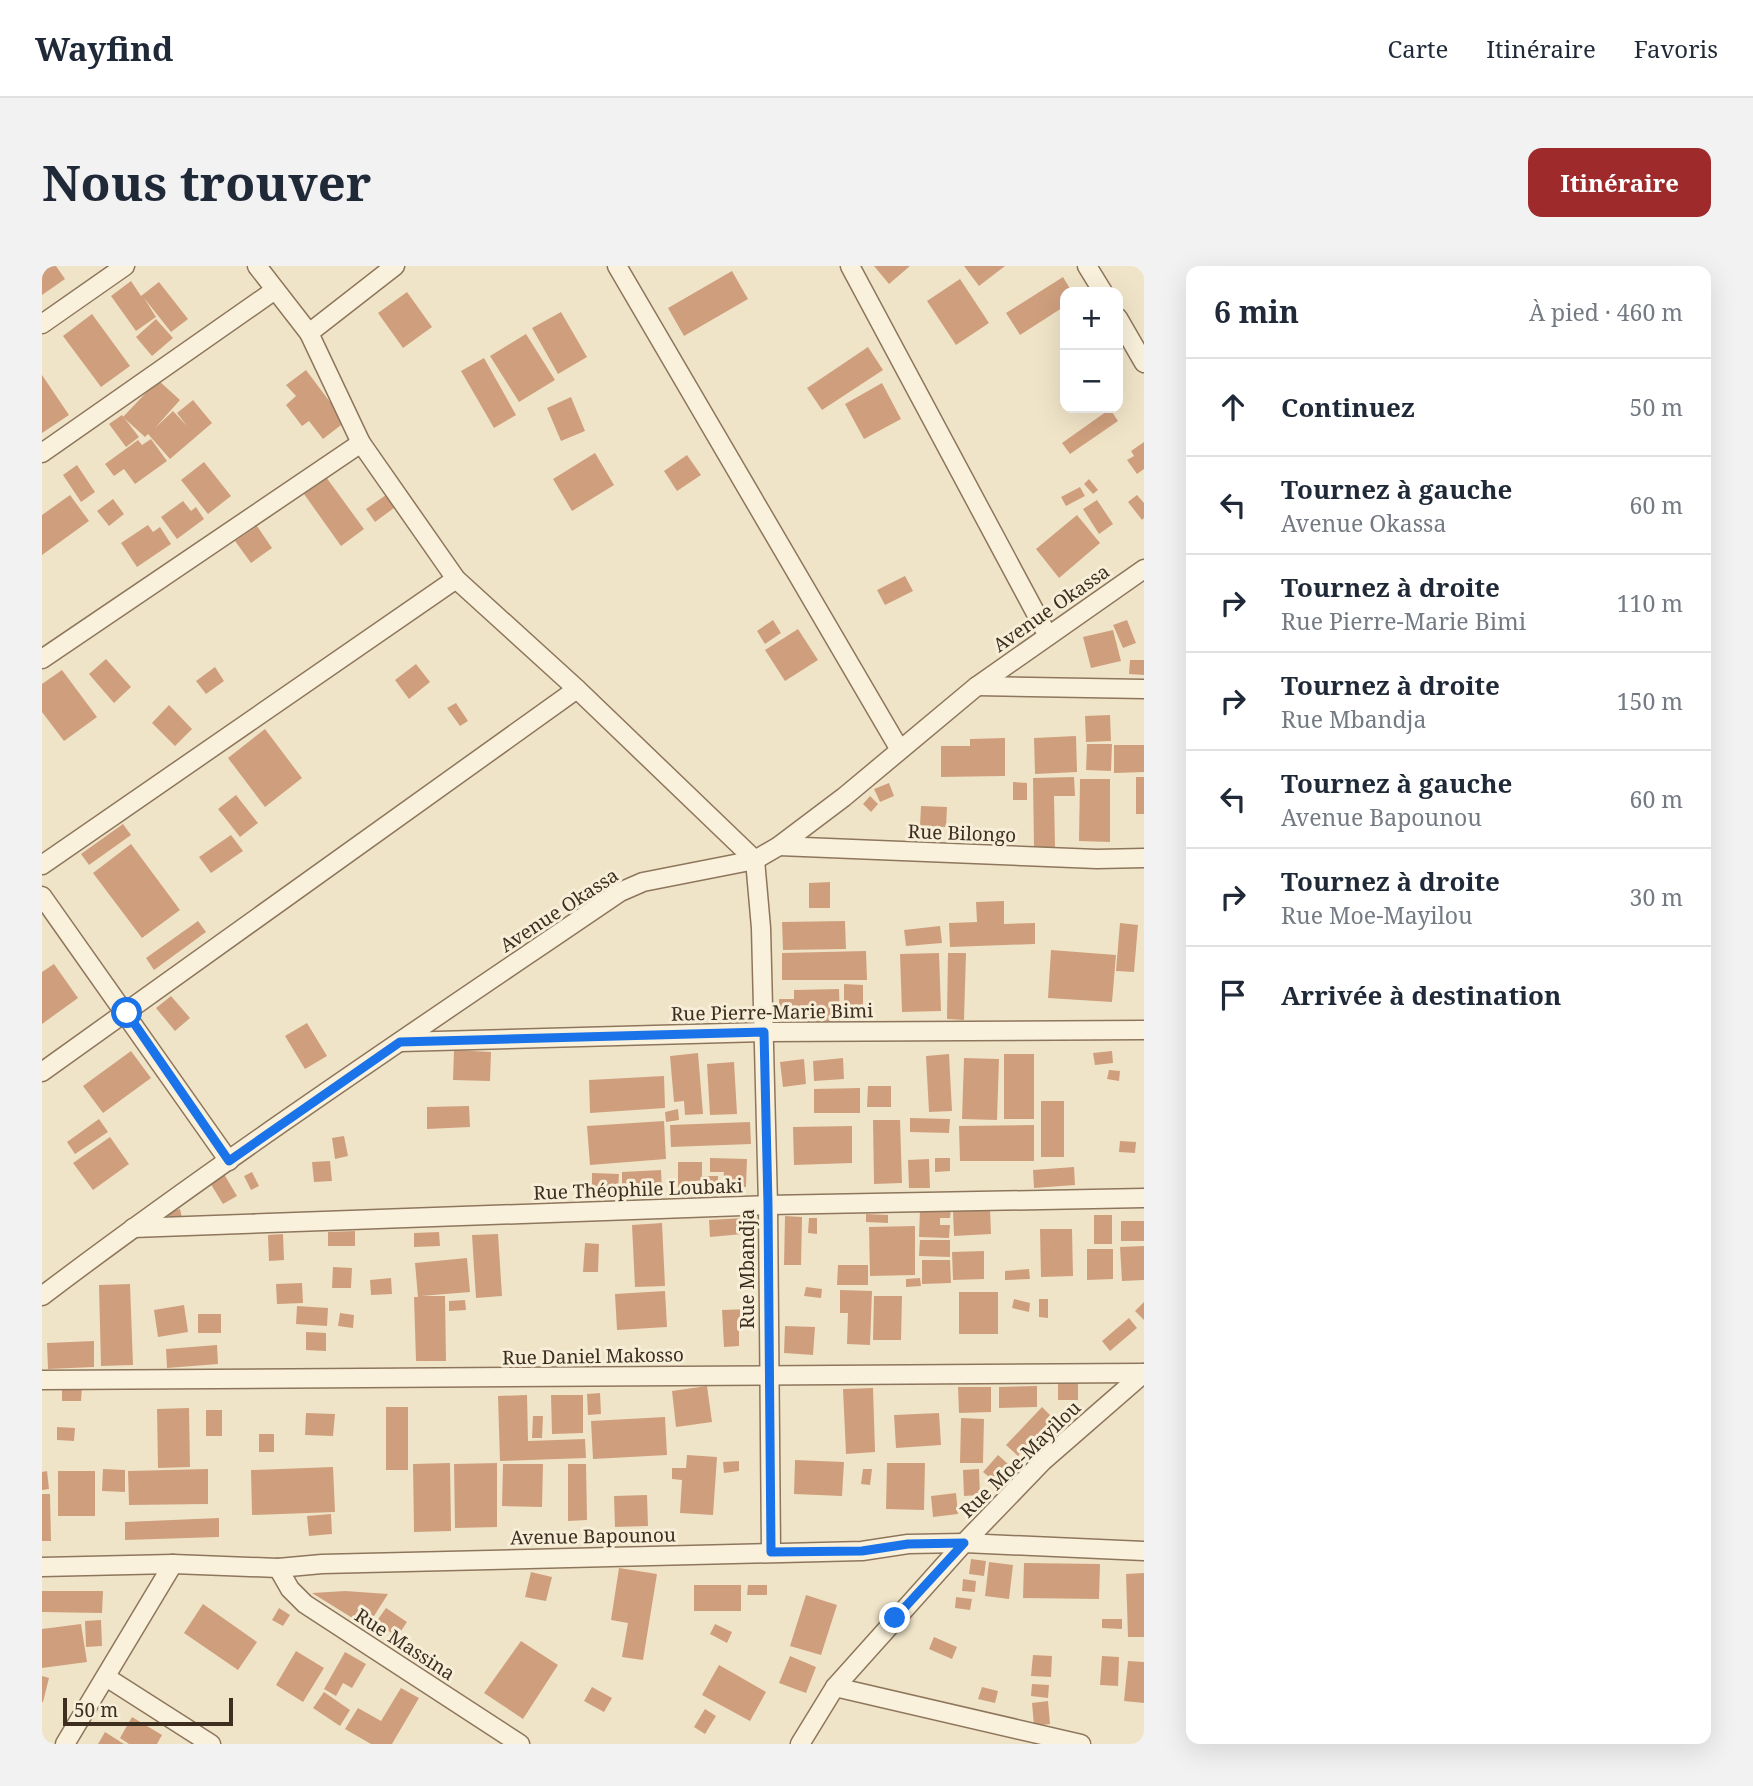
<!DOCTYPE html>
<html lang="fr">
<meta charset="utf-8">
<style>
:root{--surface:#fff;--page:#f2f2f3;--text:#1f2937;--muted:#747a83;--line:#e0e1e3;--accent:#9e2a2b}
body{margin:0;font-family:"Noto Serif",serif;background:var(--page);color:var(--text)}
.controls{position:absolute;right:21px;top:21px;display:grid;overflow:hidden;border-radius:14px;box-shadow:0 7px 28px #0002}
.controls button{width:63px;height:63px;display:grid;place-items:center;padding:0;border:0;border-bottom:2px solid var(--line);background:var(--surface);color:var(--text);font:35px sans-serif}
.scale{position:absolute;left:21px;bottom:18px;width:170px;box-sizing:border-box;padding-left:7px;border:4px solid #3d2e20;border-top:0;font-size:19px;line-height:24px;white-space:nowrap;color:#3d2e20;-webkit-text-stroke:5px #f7eed8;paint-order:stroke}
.stop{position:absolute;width:21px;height:21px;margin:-16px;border:5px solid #1a73e8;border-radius:50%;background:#fff}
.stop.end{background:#1a73e8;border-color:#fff;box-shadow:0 2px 7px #0008}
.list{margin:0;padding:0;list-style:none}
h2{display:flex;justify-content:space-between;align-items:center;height:91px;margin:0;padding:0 28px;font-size:30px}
h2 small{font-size:23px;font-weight:400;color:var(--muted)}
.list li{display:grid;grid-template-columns:46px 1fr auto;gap:21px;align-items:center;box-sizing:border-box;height:98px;padding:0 28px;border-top:2px solid var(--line)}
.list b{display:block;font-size:26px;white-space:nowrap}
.list p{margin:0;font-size:23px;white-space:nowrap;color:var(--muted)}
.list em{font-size:23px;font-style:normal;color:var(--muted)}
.icon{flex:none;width:38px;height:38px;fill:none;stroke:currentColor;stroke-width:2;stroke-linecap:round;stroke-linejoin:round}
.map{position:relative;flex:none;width:1102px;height:1478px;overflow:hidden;border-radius:14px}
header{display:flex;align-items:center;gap:42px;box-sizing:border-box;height:98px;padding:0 35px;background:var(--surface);border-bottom:2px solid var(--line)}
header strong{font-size:33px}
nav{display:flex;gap:38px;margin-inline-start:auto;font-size:24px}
.intro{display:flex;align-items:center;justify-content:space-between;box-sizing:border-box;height:168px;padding:0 42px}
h1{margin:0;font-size:49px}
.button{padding:18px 32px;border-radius:14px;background:var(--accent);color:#fff;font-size:24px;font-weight:700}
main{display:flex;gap:42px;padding:0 42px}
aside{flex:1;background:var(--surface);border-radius:14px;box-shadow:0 7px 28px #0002}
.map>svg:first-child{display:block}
</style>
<header>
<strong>Wayfind</strong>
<nav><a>Carte</a><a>Itinéraire</a><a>Favoris</a></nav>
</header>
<div class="intro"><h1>Nous trouver</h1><a class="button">Itinéraire</a></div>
<main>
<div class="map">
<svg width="1102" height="1478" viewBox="0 0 1102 1478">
<rect width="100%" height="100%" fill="#f0e4c8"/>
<!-- building -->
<g fill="#cf9f7d">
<path d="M0,0H14L23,13L0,29Z"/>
<path d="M832,0H868L847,18Z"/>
<path d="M922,0H963L937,20Z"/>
<path d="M690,5L706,33L642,70L626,42Z"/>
<path d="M1021,11L1030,26H1023V40L978,69L964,47Z"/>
<path d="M918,13L947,57L914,79L885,35Z"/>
<path d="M89,15L99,30L117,16L146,53L129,66L102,32L114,51L94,65L69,30Z"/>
<path d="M365,26L390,61L361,82L336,47Z"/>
<path d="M519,46L545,91L516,108L490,62Z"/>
<path d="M50,48L88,100L59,121L21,70Z"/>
<path d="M114,53L131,72L110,90L94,71Z"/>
<path d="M484,68L513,114L477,136L448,90Z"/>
<path d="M826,81L841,104L780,144L765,122Z"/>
<path d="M442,92L474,149L452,162L419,105Z"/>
<path d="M264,104L303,156L281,173L267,155L260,160L244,139L254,130L244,119Z"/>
<path d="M0,109L27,149L0,167Z"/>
<path d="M116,114L138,134L113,162L131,145L145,160L135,147L151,134L170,157L128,193L106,168L103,171L81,151Z"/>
<path d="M840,117L859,153L822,173L803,138Z"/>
<path d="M529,131L543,165L519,175L505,142Z"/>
<path d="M1068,143L1076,155L1028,188L1020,177Z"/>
<path d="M80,149L97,171L84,181L67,158Z"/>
<path d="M109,173L125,195L93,218L82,203L72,210L63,198L96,174L100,179Z"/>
<path d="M1102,176V203L1095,208L1085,194L1092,190L1089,185Z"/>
<path d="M553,187L572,219L530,245L511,213Z"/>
<path d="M645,189L659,209L635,225L622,205Z"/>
<path d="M162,196L189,230L166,248L139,214Z"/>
<path d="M35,199L53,226L39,236L21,209Z"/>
<path d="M284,211L322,263L299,280L262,228Z"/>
<path d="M1047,213L1056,224L1051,228L1042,218Z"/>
<path d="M1038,221L1043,230L1024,240L1019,231Z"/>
<path d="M351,224L360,236L333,256L324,243Z"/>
<path d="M28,229L47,255L0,289V249Z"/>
<path d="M1095,229L1102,237V252L1100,254L1086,236Z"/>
<path d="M71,233L82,248L67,260L55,245Z"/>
<path d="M1055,234L1071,258L1057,268L1041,243Z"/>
<path d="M141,235L149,245L154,241L162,253L135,273L119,251Z"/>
<path d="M1035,249L1058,277L1017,312L994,283Z"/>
<path d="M106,259L111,266L118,261L129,278L95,301L79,277Z"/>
<path d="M215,260L230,282L209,297L193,275Z"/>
<path d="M863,310L871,325L843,339L835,324Z"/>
<path d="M731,354L739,367L723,378L715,365Z"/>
<path d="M1085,354L1094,377L1081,382L1071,359Z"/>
<path d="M756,363L776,394L743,415L723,384Z"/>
<path d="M1071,364L1079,395L1049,402L1041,371Z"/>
<path d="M64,393L89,421L72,437L47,408Z"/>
<path d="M1088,394H1102V409L1087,408Z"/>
<path d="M374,398L388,416L367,433L353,414Z"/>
<path d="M173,401L182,415L164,428L154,415Z"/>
<path d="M20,404L55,451L22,475L0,446V418Z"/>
<path d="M414,437L426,455L418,460L405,442Z"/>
<path d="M127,439L150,463L133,480L110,457Z"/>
<path d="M1068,449L1069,475L1044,476L1043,450Z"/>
<path d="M223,463L260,512L223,541L186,492Z"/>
<path d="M1034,470L1035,506L993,508L992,472Z"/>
<path d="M963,472V510L899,511V480H928V473Z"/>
<path d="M1045,478H1070L1069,505L1044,504Z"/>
<path d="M1072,479H1102V506L1072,507Z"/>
<path d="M1032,511L1033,530H1012L1013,581H992L991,512Z"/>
<rect x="1094" y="511" width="8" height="37"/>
<path d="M1038,513H1068V576L1037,575Z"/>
<path d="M971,516L985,517V534H971Z"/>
<path d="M847,517L852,530L838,536L832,523Z"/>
<path d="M194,529L216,557L198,571L176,543Z"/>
<path d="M828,530L836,538L829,546L821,538Z"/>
<path d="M879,540L905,541L904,561L878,560Z"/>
<path d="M81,558L89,569L47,599L39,588Z"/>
<path d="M189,569L201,585L169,607L157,591Z"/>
<path d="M89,578L138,644L100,672L51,607Z"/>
<path d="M788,616V642H767V617Z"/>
<path d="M962,635V658L993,657V678L908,681L907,657L935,656L934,636Z"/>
<path d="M156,655L164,666L112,704L104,692Z"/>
<path d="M803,655L804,683L741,684L740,656Z"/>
<path d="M1078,657L1096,659L1092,706L1074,705Z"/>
<path d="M898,660L900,677L864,680L862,664Z"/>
<path d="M1009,684L1074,689L1070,736L1006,732Z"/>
<path d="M824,685L825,714H740V687Z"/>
<path d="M897,687L899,745L860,746L858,688Z"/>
<path d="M906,687H924L922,754L905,753Z"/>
<path d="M12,698L36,732L0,758V706Z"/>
<path d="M802,718L821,719V750H802Z"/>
<path d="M797,723L798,755L737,756V733H752V724Z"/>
<path d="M129,730L148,752L133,765L114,742Z"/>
<path d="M265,757L285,790L263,803L243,770Z"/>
<path d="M412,784L449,786L448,815L411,814Z"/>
<path d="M89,785L109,812L61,847L41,820Z"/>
<path d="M1070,785L1071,797L1053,799L1051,787Z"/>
<path d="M656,787L661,848L643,849L642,835L632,836L628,790Z"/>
<path d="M907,788L910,845L887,846L884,790Z"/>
<rect x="962" y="788" width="30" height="65"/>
<path d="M801,792L802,813L772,815L771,795Z"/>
<path d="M922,792L957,793L955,854L920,853Z"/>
<path d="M762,793L764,818L741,821L738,796Z"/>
<path d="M692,796L695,848L668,849L665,798Z"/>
<path d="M1067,804L1078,805L1077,815L1065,813Z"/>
<path d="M622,810L623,842L548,847L547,814Z"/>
<path d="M826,820H849V841H825Z"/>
<path d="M818,822V847H772V823Z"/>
<rect x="999" y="835" width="23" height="56"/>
<path d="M427,840L428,861L385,863V841Z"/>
<path d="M636,843L637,854L624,856L623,846Z"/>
<path d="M868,852L908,853L907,867L868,866Z"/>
<path d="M57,853L66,866L33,888L25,876Z"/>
<path d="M831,854H858L860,917L832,918Z"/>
<path d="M622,855L624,893L548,899L545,860Z"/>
<path d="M708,856L709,878L629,881L628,859Z"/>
<path d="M992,859V895H918L917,860Z"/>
<path d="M810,860V897L752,899L751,861Z"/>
<path d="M302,870L306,890L293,893L290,872Z"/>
<path d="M68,871L87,898L51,924L31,897Z"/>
<path d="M1078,875L1094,876L1093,887L1077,886Z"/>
<path d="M668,892L705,893L704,921L681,920L682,906H668Z"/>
<path d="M893,892H908V905L893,906Z"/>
<path d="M887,893L888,922H867L866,894Z"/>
<path d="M288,895L290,915L272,916L270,896Z"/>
<path d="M636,896H660V910H676V925L636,924Z"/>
<path d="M1032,901L1033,919L992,922L991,904Z"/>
<path d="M179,903L195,930L181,938L165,912Z"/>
<path d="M619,904L620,924L580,925V906Z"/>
<path d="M210,906L217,920L209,924L202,910Z"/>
<path d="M550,907L577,908L576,925L550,924Z"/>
<path d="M138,943L142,961L130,964L126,946Z"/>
<path d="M878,943L909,944L908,952H898V959H908L907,972L877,971Z"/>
<path d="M948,943L949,968L912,970L911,945Z"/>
<path d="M824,948L846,949V957L824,956Z"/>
<rect x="1052" y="949" width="18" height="29"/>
<path d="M743,950L760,951L759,999H742Z"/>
<path d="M700,952L701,968L668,971L667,954Z"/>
<path d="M767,952H775V968L766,967Z"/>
<rect x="1079" y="955" width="23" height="20"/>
<path d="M620,957L623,1020L593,1021L590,959Z"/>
<path d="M873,960V1009L828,1010L827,961Z"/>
<path d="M998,963H1030L1031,1010L999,1011Z"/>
<path d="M313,965V980H286V966Z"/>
<path d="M397,966L398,980L372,981V967Z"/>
<path d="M241,968L242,994L227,995L226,969Z"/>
<path d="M456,968L460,1030L434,1032L430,969Z"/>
<path d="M878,974H908V991L877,990Z"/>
<path d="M543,977L557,978L556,1006H541Z"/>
<path d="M1102,980V1014L1080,1015L1078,981Z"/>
<path d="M1045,983H1071V1013L1045,1014Z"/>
<path d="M942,985V1013L911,1014L910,986Z"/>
<path d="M425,992L428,1026L379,1030H403L404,1095H374L372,1031H376L373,997Z"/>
<path d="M880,994H908L909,1017L880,1018Z"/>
<path d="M796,999H826V1019H795Z"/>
<path d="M291,1001L310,1002L309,1022H290Z"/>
<path d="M987,1003L988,1013L963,1014V1005Z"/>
<path d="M349,1012L350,1028L329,1029L328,1014Z"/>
<path d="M878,1012L879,1020L864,1021V1013Z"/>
<path d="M260,1017L261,1037L235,1038L234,1018Z"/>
<path d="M88,1018L91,1099L59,1100L57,1019Z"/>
<path d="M764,1021L780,1023L779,1032L762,1030Z"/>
<path d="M798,1024L830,1025L828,1079L805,1078L806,1047H798Z"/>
<path d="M623,1025L625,1061L575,1064L573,1028Z"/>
<rect x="917" y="1026" width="39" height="42"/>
<path d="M832,1030H860L859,1074H831Z"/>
<path d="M972,1033L988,1037L987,1046L970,1042Z"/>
<path d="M997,1033H1006V1052L997,1051Z"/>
<path d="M423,1034L424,1044L407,1045V1035Z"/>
<path d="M1102,1036V1054L1093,1045Z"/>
<path d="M142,1039L146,1066L116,1071L112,1044Z"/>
<path d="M255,1040L286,1042L285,1060L254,1058Z"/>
<path d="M708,1043V1061L697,1062V1080L682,1081L680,1044Z"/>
<path d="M298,1047L312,1049L311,1062L296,1060Z"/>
<rect x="156" y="1048" width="23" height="19"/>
<path d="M1087,1052L1095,1062L1068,1085L1060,1075Z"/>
<path d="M743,1060L773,1061L771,1089L742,1087Z"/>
<path d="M264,1066L284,1067V1085L264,1084Z"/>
<path d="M52,1075V1101L6,1103L5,1077Z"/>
<path d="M175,1079L176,1098L125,1102L124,1083Z"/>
<rect x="1016" y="1114" width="20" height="20"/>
<path d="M665,1120L670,1156L634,1161L630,1125Z"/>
<path d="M995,1120V1141L957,1142V1121Z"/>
<path d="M20,1121H40L39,1135H20Z"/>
<path d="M916,1121H949V1146L917,1147Z"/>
<path d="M831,1122L833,1186L804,1188L801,1123Z"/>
<path d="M558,1127L559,1148L546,1149L545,1128Z"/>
<path d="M485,1129L486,1175L543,1173L544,1192L458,1195L456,1130Z"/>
<path d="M509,1129H541V1167L510,1168Z"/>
<rect x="344" y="1141" width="22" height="63"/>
<path d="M1000,1141L1011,1152L976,1190L964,1179Z"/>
<path d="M147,1142L148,1201L116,1202L115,1143Z"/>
<rect x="164" y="1144" width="16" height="26"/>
<path d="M264,1147L293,1148L291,1170L263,1169Z"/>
<path d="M897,1147L899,1179L854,1182L852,1149Z"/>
<path d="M491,1150H501L500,1172H490Z"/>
<path d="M623,1151L625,1189L551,1193L549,1155Z"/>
<path d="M919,1152L942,1153L941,1197H918Z"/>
<path d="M15,1161L33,1162L32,1175L15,1174Z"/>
<rect x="217" y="1168" width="15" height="18"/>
<path d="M645,1189L675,1191L671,1249L638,1247L640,1214L630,1213V1202H644Z"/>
<path d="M956,1189L966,1198L952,1215L941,1206Z"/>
<path d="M753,1194L802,1196L800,1230L752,1228Z"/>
<path d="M697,1195V1205L682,1207L681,1196Z"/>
<path d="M408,1197L409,1265L372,1266L371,1198Z"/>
<path d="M455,1197V1261L413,1262L412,1198Z"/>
<path d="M845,1197H883L882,1244L844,1243Z"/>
<path d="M461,1198H501L500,1241L460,1240Z"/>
<path d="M526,1198H544L545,1254L526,1255Z"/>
<path d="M291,1201L293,1246L210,1249L209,1204Z"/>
<path d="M61,1203L83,1204V1226L60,1225Z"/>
<path d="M166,1203V1238L87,1239L86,1205Z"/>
<path d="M821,1203H830L828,1219L819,1218Z"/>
<path d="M937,1203L938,1229L922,1230L921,1204Z"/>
<path d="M5,1205L7,1223L0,1224V1206Z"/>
<rect x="16" y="1205" width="37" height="45"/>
<path d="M914,1227L916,1248L891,1251L889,1230Z"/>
<path d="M0,1228H8L9,1275H0Z"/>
<path d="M605,1229L606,1260L573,1261L572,1230Z"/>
<path d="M289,1248L290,1268L267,1270L265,1250Z"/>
<path d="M177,1252V1271L83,1274V1256Z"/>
<path d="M929,1293L944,1295L942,1310L927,1308Z"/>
<path d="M947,1296L971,1299L967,1333L943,1330Z"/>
<path d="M982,1297L1058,1298L1057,1333L981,1332Z"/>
<path d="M577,1302L615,1308L601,1394L580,1391L586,1357L569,1354Z"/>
<path d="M489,1306L510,1311L504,1335L483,1331Z"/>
<path d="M1102,1307V1371H1086L1084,1308Z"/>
<path d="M921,1313L934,1315L933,1326L920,1325Z"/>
<rect x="652" y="1319" width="47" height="26"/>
<path d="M706,1319H725V1329H705Z"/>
<path d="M0,1325H61L60,1347L0,1346Z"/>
<path d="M303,1325L346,1328L325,1361L270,1327Z"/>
<path d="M764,1329L795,1339L779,1389L748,1380Z"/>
<path d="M914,1331L930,1333L928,1344L913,1342Z"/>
<path d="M161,1338L215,1376L196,1404L142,1367Z"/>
<path d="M237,1342L248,1349L241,1360L230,1354Z"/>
<path d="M344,1342L365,1356L355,1371L334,1356Z"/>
<path d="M1060,1353H1080V1363L1060,1362Z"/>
<path d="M59,1354L60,1380L44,1381L43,1355Z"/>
<path d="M39,1358L45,1396L0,1402V1363Z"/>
<path d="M673,1358L690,1366L685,1377L668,1368Z"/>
<path d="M892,1371L915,1381L910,1393L887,1383Z"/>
<path d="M479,1375L516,1399L481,1453L442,1427Z"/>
<path d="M254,1385L282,1402L261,1436L234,1419Z"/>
<path d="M303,1386L324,1398L310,1422L301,1417L294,1430L282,1423Z"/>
<path d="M991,1389L1010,1390L1009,1411L989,1410Z"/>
<path d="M748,1390L774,1401L764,1427L737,1417Z"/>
<path d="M1060,1390L1077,1391L1076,1420L1058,1419Z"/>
<path d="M1086,1395L1102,1396V1437L1082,1435Z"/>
<path d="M677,1399L724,1426L708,1455L660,1429Z"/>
<path d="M0,1410L7,1412L1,1436H0Z"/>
<path d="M990,1418L1007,1419L1006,1432L989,1430Z"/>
<path d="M550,1421L570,1432L562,1446L542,1435Z"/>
<path d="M940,1421L956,1425L953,1437L936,1433Z"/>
<path d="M359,1422L377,1432L350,1478H329L303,1463L316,1442L339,1455Z"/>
<path d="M282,1426L308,1444L298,1460L271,1442Z"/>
<path d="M1006,1435L1008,1458L992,1460L990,1437Z"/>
<path d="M663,1443L674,1450L663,1468L652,1461Z"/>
<path d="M90,1451L120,1469L115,1478H87L78,1472Z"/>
<path d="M63,1466L82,1478H56Z"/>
</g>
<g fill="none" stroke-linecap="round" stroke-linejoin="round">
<defs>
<g id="minor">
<path d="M215,0L267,67L319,177L414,313L535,423L713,594"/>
<path d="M575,0L858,484"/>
<path d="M808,0L1006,370"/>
<path d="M1045,0L1061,26"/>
<path d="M1076,52L1102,97"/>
<path d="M0,58L83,0"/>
<path d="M267,67L353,0"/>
<path d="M0,187L233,24"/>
<path d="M0,393L319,177"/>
<path d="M935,420L1102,423"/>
<path d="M737,580L1055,593L1102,592"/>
<path d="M713,594L719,662L726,939L729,1286"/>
<path d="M0,599L414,313"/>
<path d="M0,630L187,895"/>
<path d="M358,776L722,766L1102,764"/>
<path d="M0,806L535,423"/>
<path d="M91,962L726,939L1102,932"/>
<path d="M0,1030C188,888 384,758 578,626L601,616L713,594L737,580L802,531L935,420L1102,303"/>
<path d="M0,1114L1102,1107"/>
<path d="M0,1301L131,1298L236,1302L280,1298L820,1285L866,1278L922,1277L1102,1285"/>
<path d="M236,1302L248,1323L263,1338L478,1478"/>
<path d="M64,1411L169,1478"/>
<path d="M793,1421L1039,1478"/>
<path d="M23,1478L131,1298"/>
<path d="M758,1478L793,1421L922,1277L1001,1195L1102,1107"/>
</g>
</defs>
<!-- minor casing -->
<use href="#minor" stroke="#8d765c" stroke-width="21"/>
<!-- minor -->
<use href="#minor" stroke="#faf1dc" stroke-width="18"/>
</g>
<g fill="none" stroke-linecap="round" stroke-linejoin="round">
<!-- route -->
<path stroke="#1a73e8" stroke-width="9" d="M85,747L187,895L358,776L722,766L726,939L729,1286L820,1285L866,1278L922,1277L853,1352"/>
</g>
<g text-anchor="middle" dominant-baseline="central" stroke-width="6" stroke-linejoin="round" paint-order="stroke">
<!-- street labels -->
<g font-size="19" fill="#3d2e20" stroke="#f7eed8">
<text transform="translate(1009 342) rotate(-35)">Avenue Okassa</text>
<text transform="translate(920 567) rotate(2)">Rue Bilongo</text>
<text transform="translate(517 644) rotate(-33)">Avenue Okassa</text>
<text transform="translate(730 746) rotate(-1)">Rue Pierre-Marie Bimi</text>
<text transform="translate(596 923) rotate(-2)">Rue Théophile Loubaki</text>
<text transform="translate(705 1003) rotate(-90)">Rue Mbandja</text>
<text transform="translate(551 1090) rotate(-1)">Rue Daniel Makosso</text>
<text transform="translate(978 1193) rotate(-44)">Rue Moe-Mayilou</text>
<text transform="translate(551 1270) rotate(-1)">Avenue Bapounou</text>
<text transform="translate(363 1378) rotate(33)">Rue Massina</text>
</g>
</g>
</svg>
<div class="controls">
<button>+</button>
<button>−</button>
</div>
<div class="scale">50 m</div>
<div class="stop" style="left:85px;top:747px"></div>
<div class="stop end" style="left:853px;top:1352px"></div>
</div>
<aside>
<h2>6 min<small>À pied · 460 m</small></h2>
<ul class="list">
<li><svg class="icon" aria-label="ahead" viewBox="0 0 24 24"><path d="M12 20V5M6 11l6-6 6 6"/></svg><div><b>Continuez</b></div><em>50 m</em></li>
<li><svg class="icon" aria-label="left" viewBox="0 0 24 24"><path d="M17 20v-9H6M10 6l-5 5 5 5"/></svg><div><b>Tournez à gauche</b><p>Avenue Okassa</p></div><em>60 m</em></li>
<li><svg class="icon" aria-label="right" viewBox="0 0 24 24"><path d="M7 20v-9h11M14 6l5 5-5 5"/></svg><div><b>Tournez à droite</b><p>Rue Pierre-Marie Bimi</p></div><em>110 m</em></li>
<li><svg class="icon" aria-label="right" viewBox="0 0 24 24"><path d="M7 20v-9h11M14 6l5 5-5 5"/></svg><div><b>Tournez à droite</b><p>Rue Mbandja</p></div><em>150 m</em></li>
<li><svg class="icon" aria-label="left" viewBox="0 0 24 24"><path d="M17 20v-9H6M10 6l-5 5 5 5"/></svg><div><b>Tournez à gauche</b><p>Avenue Bapounou</p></div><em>60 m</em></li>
<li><svg class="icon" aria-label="right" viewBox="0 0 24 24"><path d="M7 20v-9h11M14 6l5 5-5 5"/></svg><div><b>Tournez à droite</b><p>Rue Moe-Mayilou</p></div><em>30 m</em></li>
<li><svg class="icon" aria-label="arrive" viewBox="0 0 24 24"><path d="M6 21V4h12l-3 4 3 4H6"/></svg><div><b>Arrivée à destination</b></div></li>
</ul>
</aside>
</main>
